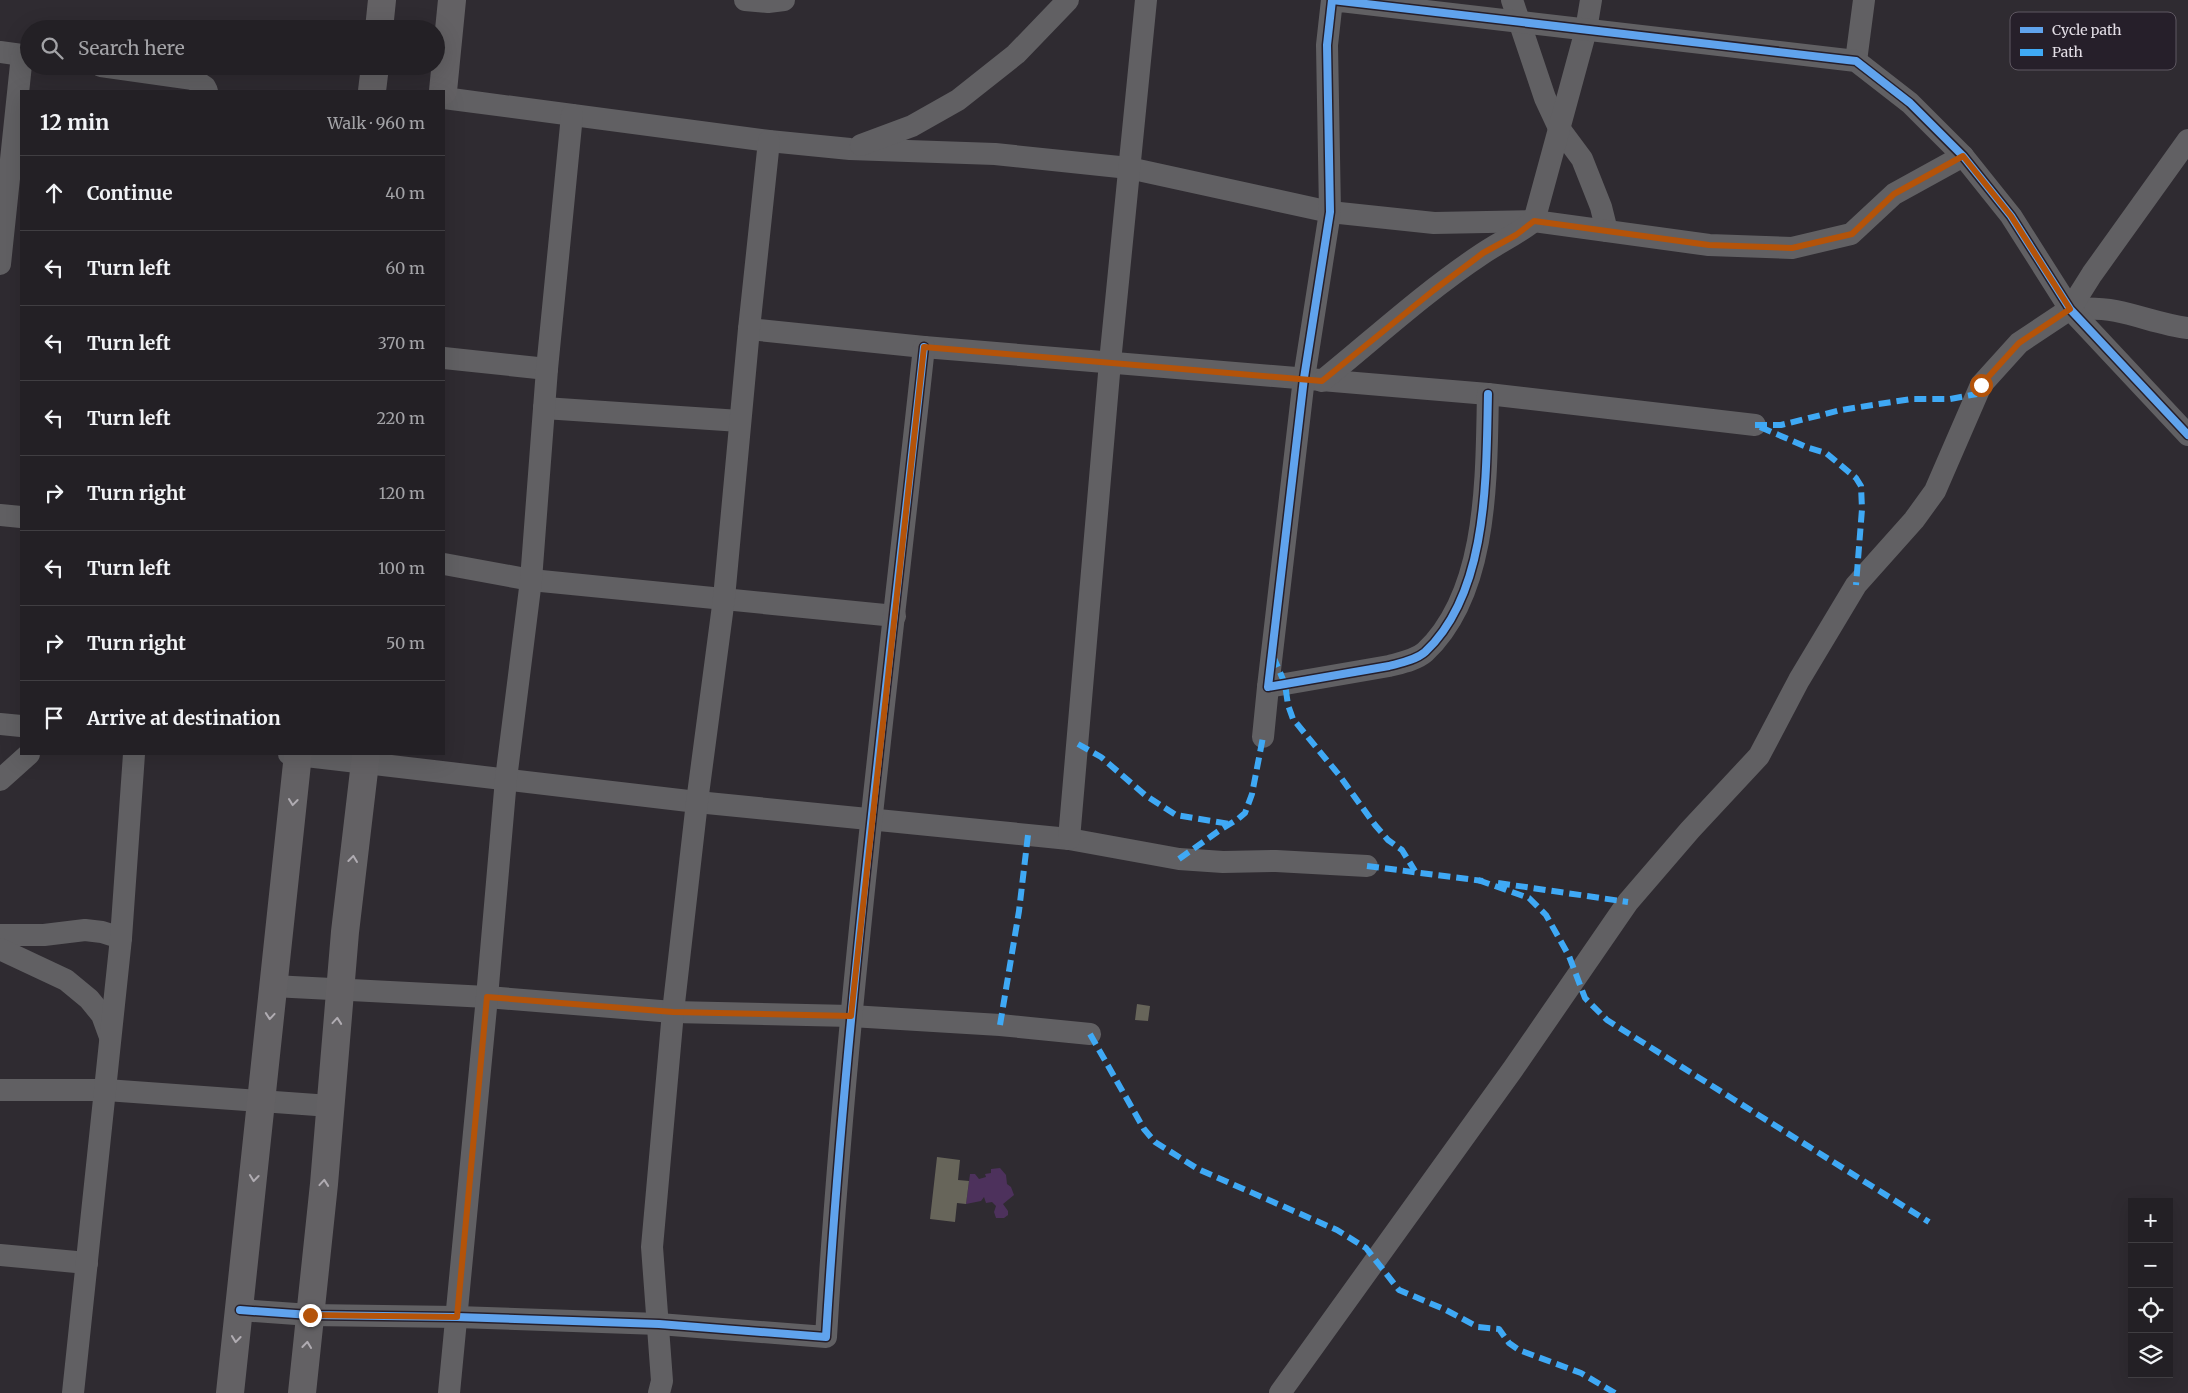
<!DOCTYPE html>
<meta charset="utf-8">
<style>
:root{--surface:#232025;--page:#2b282d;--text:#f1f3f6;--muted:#a3a3a7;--line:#403e42}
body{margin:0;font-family:Merriweather,serif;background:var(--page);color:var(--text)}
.controls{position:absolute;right:15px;bottom:15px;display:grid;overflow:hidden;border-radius:0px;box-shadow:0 5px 20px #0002}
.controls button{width:45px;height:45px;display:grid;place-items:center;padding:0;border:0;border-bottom:1px solid var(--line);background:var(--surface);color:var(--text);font:25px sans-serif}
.stop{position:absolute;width:15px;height:15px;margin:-11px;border:4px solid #b45309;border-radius:50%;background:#fff}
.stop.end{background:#b45309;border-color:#fff;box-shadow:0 1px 5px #0008}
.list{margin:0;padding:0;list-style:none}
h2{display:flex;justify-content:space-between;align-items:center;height:65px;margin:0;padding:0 20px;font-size:21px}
h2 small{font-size:16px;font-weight:400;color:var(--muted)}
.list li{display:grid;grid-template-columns:32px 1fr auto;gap:15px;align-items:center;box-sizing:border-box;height:75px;padding:0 20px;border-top:1px solid var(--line)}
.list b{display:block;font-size:19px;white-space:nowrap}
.list em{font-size:16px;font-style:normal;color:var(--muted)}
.icon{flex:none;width:28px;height:28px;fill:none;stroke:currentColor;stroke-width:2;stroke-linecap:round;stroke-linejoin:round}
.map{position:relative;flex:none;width:2188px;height:1393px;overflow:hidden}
.search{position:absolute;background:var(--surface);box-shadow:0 5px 20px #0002;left:20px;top:20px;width:425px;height:55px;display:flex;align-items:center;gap:12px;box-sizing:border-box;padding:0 18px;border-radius:28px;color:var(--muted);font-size:19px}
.panel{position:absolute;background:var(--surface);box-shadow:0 5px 20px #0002;left:20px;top:90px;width:425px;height:665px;border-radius:0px}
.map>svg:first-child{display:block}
</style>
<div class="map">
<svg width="2188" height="1393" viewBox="0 0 2188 1393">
<rect width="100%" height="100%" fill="#2f2b31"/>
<!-- green -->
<path fill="#4d315c" d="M1000,1168L1006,1175L1007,1184L1011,1187L1014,1195L1003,1204L1008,1211V1215L1004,1218H996L994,1212L996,1206L992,1202L986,1203L984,1197L981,1201L966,1204L970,1174H975L979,1179L986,1177L985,1174L991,1173V1169Z"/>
<!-- building -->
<g fill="#67655a">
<path d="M1137,1004L1150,1006L1148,1021L1135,1020Z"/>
<path d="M937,1157L960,1160L958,1180L969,1181L966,1204L957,1203L955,1222L930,1219Z"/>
</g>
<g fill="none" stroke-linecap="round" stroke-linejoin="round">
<!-- minor -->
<g stroke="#616063" stroke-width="22">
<path d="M745,0L768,2L784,0"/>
<path d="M1512,0L1545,98L1559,128L1582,159L1601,207L1607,231"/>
<path d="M0,52L29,56"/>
<path d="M1856,61L1864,0"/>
<path d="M101,66L193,79L205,87L207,91"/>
<path d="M444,98L769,141L850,149L995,154L1129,168L1330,212L1434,223L1534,221L1709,245L1792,248L1851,234L1894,194L1963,156"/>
<path d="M861,145L912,126L958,100L1016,54L1068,0"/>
<path d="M0,264L22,55"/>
<path d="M2070,309C2086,308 2101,308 2116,311C2141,316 2163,325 2188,328"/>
<path d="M749,329L924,347L1488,394L1755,425"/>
<path d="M444,358L547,369"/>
<path d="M1322,381C1375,338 1426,291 1482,254C1500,242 1516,235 1534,221L1586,30L1591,0"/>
<path d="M1488,394C1486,476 1489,592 1425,652C1416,660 1400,663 1389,666L1268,687L1304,378L1330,212L1327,45L1332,0L1856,61L1910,103L1963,156L2011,216L2070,309L2188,435"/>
<path d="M544,408L740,421"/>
<path d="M0,515L21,517"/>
<path d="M444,564L531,580L895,616"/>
<path d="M0,724L21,726"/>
<path d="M1263,737L1268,687"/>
<path d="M289,754L697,802L1069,839L1179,859L1223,862L1276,861L1367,866"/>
<path d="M0,780L29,754"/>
<path d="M1069,839L1110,362L1146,0"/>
<path d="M0,935H44L85,930L102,932L121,938"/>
<path d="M0,949L66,980L89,999L102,1015L110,1037"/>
<path d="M273,986L487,997L673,1012L851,1016L1000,1025L1090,1034"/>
<path d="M0,1090H106L330,1106"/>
<path d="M0,1255L87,1263"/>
<path d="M240,1310L310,1315L457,1317L659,1324L826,1337C846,1006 888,677 924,347"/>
<path d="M73,1393L121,938L134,754"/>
<path d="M449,1393L487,997L506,779L531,580L547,369L572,115"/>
<path d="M659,1393L662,1381L652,1247L673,1012L697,802L724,598L749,329L769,141"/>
<path d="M1280,1393L1513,1069L1628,902L1690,830L1759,756L1799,680L1856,585L1914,520L1935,491L1981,385L2019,343L2070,309L2092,274L2188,140"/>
</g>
<!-- primary -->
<g stroke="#636164" stroke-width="28">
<path d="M379,29L382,0"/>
<path d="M372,91L375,66"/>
<path d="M443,91L452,0"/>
<path d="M230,1393L298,754"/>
<path d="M302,1393L324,1184L345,932L366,754"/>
</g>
<!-- quiet -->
<g stroke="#3fa9f5" stroke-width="6" stroke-dasharray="12 6" stroke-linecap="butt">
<path d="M1755,425H1781L1841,410L1911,399H1950L1977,394"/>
<path d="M1760,427L1809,448L1826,453L1856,478L1861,486L1862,509L1856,585"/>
<path d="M1273,656L1285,684L1288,705L1293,719L1339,775L1375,825L1388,840L1402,850L1415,871"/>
<path d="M1078,744L1101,757L1145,795L1176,815L1230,824"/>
<path d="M1179,859L1220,830L1238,819L1245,813L1252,794L1263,737"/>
<path d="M1367,866L1483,881"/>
<path d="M1478,880L1529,898L1546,915L1569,956L1585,998L1607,1020L1929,1222"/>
<path d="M1498,883L1628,902"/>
<path d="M1000,1025L1019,911L1028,835"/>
<path d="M1090,1034L1144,1129L1155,1142L1198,1169L1337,1230L1366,1248L1399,1290L1446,1310L1478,1327L1499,1329L1509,1343L1519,1350L1581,1373L1615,1393"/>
</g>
<defs>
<g id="cycleway">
<path d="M1488,394C1486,476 1489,592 1425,652C1416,660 1400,663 1389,666L1268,687L1304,378L1330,212L1327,45L1332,0L1856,61L1910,103L1963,156L2011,216L2070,309L2188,435"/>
<path d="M240,1310L310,1315L457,1317L659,1324L826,1337C846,1006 888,677 924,347"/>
</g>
</defs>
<!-- cycleway casing -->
<use href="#cycleway" stroke="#261f2a" stroke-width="11"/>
<!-- cycleway -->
<use href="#cycleway" stroke="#60a3ed" stroke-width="8"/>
</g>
<!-- one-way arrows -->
<defs><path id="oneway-chevron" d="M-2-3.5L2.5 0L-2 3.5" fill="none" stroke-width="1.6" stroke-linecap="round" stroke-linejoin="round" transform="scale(1.25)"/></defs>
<g stroke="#b0acb2">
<use href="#oneway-chevron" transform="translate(293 802) rotate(97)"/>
<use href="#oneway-chevron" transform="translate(353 859) rotate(-83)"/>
<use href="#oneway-chevron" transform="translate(270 1016) rotate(95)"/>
<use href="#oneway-chevron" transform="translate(337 1021) rotate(-85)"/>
<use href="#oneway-chevron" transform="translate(254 1178) rotate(96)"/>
<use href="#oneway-chevron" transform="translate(324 1183) rotate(-85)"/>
<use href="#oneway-chevron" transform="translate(236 1339) rotate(96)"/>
<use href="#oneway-chevron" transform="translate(307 1345) rotate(-84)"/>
</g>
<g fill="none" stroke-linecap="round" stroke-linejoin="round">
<!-- route -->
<path stroke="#b45309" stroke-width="6" d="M310,1315L457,1317L487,997L673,1012L851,1016L924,347L1322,381L1434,290L1483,253L1516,235L1534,221L1709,245L1792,248L1852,234L1894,194L1963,156L2011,216L2070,309L2019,343L1981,385"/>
</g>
<!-- legend -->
<rect x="2010" y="12" width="166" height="58" rx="8" fill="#261f2a" stroke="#5f5862" stroke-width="1"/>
<rect x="2020" y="27" width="23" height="6" fill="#60a3ed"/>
<rect x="2020" y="49" width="23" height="7" fill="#3fa9f5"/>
<g font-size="14" fill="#e3dee6">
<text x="2052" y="35">Cycle path</text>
<text x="2052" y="57">Path</text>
</g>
</svg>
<div class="controls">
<button>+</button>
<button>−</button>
<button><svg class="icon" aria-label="locate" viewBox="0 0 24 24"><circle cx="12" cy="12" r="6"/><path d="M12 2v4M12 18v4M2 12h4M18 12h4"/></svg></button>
<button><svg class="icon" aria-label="layers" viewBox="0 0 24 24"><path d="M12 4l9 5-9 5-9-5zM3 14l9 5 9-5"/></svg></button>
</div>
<div class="stop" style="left:1981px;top:385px"></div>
<div class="stop end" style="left:310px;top:1315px"></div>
<div class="search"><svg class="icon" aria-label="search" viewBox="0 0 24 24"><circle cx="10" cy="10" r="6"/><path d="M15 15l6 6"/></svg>Search here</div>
<section class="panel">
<h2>12 min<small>Walk · 960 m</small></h2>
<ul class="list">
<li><svg class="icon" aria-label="ahead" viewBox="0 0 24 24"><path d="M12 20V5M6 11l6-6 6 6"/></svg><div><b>Continue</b></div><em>40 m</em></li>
<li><svg class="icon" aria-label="left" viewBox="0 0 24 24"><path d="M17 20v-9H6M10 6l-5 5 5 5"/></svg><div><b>Turn left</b></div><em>60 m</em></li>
<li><svg class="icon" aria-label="left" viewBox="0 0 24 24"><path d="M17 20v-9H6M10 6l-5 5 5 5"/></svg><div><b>Turn left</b></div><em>370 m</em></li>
<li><svg class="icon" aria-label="left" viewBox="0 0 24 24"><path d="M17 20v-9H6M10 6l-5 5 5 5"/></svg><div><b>Turn left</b></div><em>220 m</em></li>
<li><svg class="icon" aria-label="right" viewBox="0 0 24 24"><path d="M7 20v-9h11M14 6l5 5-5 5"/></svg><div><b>Turn right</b></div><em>120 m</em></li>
<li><svg class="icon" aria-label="left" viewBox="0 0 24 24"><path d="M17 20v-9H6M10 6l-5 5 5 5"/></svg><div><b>Turn left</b></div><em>100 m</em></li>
<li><svg class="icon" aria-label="right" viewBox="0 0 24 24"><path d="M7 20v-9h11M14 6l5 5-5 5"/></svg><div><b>Turn right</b></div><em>50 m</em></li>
<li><svg class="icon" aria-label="arrive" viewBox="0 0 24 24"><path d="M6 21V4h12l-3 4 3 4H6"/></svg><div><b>Arrive at destination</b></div></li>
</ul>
</section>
</div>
